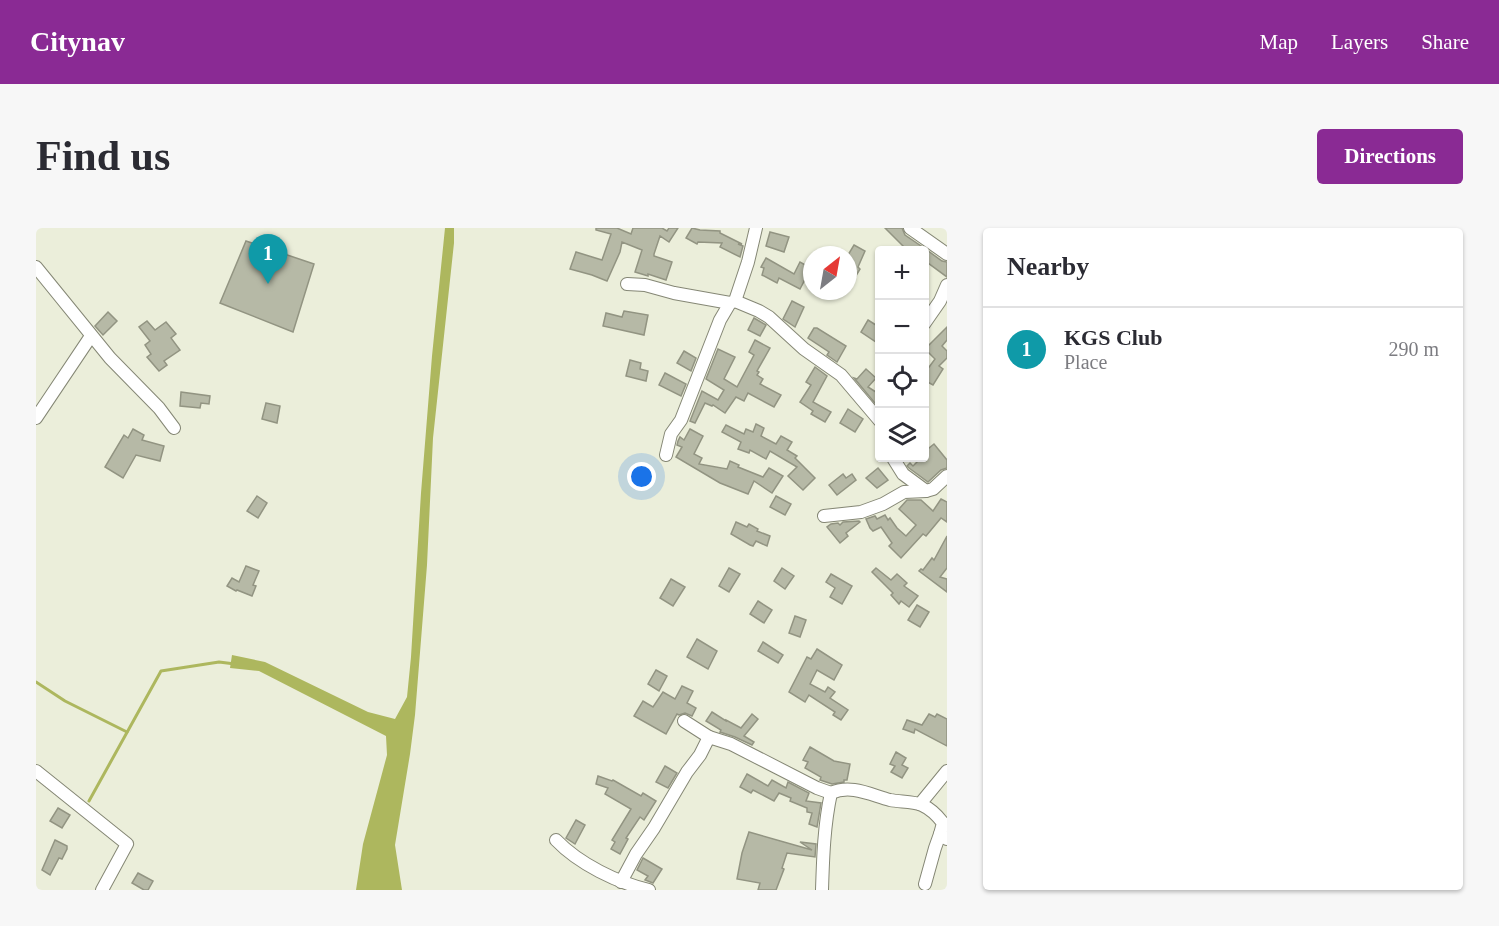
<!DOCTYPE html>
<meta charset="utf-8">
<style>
:root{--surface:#fff;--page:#f7f7f7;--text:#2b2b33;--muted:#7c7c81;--line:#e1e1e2;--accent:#8a2a94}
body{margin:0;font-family:Georgia,serif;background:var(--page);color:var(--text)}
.controls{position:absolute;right:18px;top:18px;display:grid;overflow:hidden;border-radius:6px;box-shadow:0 2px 4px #0004}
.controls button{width:54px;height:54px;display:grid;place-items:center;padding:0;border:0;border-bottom:2px solid var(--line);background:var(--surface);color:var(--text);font:30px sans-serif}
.compass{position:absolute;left:767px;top:18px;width:54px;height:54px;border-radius:50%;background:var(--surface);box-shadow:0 2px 4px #0004;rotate:31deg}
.you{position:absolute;left:606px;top:249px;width:21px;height:21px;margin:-15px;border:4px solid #fff;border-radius:50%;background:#1a73e8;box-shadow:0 0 0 9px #1a73e833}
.badge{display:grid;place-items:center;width:39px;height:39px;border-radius:50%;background:var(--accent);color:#fff;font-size:20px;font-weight:700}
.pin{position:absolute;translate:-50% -50px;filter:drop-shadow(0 2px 3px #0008)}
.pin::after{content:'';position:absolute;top:32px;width:21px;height:18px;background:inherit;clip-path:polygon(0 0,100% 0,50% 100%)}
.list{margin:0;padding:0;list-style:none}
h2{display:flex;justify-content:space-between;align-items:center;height:78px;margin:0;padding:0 24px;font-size:26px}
h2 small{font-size:20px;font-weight:400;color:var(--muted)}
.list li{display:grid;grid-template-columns:39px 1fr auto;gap:18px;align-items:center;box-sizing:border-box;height:84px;padding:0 24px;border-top:2px solid var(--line)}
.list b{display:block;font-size:22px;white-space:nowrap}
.list p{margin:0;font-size:20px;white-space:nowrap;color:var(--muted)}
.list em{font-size:20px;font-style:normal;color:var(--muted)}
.icon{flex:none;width:33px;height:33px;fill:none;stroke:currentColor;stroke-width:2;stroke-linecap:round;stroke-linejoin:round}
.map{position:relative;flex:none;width:911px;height:662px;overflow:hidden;border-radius:6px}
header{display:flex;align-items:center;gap:36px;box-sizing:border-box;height:84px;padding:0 30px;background:var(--accent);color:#fff}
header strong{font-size:28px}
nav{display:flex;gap:33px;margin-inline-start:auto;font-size:21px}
.intro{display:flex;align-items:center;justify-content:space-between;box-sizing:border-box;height:144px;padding:0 36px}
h1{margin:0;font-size:42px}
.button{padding:15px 27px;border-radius:6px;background:var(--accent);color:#fff;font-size:21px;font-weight:700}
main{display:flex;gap:36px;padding:0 36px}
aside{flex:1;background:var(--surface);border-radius:6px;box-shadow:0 2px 4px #0004}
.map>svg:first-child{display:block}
</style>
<header>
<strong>Citynav</strong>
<nav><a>Map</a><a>Layers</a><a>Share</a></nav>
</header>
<div class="intro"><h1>Find us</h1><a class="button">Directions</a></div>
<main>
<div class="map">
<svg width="911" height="662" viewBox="0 0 911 662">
<rect width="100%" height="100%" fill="#ebeeda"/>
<!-- water -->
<path fill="#adb75e" d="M409,0H418V15L397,210L391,337L379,487L374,526L359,617L366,662H320L327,616L351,527L350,508L223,443L194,440L196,427L229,434L332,484L359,491L371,469L375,429L385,265L396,128Z"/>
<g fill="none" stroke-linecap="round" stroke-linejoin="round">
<!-- stream -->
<g stroke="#adb75e" stroke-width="3">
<path d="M0,454L29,473L91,504"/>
<path d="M53,573L125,443L183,434L199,436"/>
</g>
</g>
<!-- building -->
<g fill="#b6b9a6" stroke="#929482" stroke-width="1.5">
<path d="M560,0H581L595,6L597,0H626L631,3L633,0H642L633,14L624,8L618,26V28L636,34L630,52L612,46V48L599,44L606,22L586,14L584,24L571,53L556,47L534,41L540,24L566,32L575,6L560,2Z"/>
<path d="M656,0L664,2L684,3V5L706,16H702L707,18L704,29L684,19L686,15L662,14L661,16L650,10Z"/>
<path d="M849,0H866L869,7L888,20L887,22H871Z"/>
<path d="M734,4L753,9L748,24L730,18Z"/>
<path d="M210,13L278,36L257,104L184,75Z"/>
<path d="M818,17L829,23L822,39L824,41L812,61V27Z"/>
<path d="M888,20L906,33L911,34V49L888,32Z"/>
<path d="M730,30L758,46L764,34L775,40L764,61L743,50L741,55L726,47L728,40L725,39Z"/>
<path d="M756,73L768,79L759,99L747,91Z"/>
<path d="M588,83L612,87L608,107L567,98L570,85L586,89Z"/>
<path d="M72,84L81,93L67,107L59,98Z"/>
<path d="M718,90L730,97L724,108L712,102Z"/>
<path d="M832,92L843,99V116L825,104Z"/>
<path d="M111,93L119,102L130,94L140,106L135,110L144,122L128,133L131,137L123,143L111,129L115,126L109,117L114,113L103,99Z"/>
<path d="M911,99V112L906,118L911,123V130L903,138L907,141L897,157L888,152V146L899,131L889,121Z"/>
<path d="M778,100H781L810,118L801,134L791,127L793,124L772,110Z"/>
<path d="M719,112L734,120L721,143L723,144L721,147L727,151L724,156L745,167L738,179L712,165L708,173L700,169L689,185L677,177L676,178L669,175L659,195L654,193L666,163L682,172L688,162L670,151L682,121L699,129L688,151L701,159L718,127L713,124Z"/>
<path d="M648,123L660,130L655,143L641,135Z"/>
<path d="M594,132L605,135L604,141L612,143L610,153L590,148Z"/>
<path d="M779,139L791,148L777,174L795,184L789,194L775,186L777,183L764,174L775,157L770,154Z"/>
<path d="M830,141L840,150L832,159L843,166V180L818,150L821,151Z"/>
<path d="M629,145L650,156L645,168L623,157Z"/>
<path d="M145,164L174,168L173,176L165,175L164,180L144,178Z"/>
<path d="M230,175L244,178L241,195L226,191Z"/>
<path d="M812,181L827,191L819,204L804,195Z"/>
<path d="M720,196L728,200L725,208L740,216L745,208L756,214L751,222L761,228L759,230L779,250L767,262L752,248L761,239L734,223L730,231L714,222L713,225L702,221L705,214L686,204L690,197L708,206L710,201L717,204Z"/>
<path d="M97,201L108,207L106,212L128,218L124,233L100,227L87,250L69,239L88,207L92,210Z"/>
<path d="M654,201L667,208L658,226L666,230L663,236L691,241L694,233L703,237L702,239L727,249L733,240L747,248L736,265L718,253L712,266L684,255L640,229L646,219L641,217L642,213L644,209L648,212Z"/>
<path d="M888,216L893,220L898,216L911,232V240L905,242L892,254L873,240L871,238L874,235L877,238L885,230H888Z"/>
<path d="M842,240L852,252L841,260L830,250Z"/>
<path d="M807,246L810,250L816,246L820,252L801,267L793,257Z"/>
<path d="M221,268L231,275L222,290L211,283Z"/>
<path d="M740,268L755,276L749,287L734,279Z"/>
<path d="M905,271L911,274V294L905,290L890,308L887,306L865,330L853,318L856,315L845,299L837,303L834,300L830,291L839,288L841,291L849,287L852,292L854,290L861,300L870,308L880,297L863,281L871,272H885L897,283Z"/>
<path d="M823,293L824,294L810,305L812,308L804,315L791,299L795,296L802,295L804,297L807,294Z"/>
<path d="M700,294L711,299L713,296L722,301L721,303L734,308L731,318L720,313L717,318L714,317L695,306Z"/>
<path d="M911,308V340L904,349L911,351V364L883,343L885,341L887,342L896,330L898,332Z"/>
<path d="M210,338L223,343L217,357L220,358L216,368L201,362L200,363L191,358L196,350L203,354Z"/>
<path d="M693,340L704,346L693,364L683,358Z"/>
<path d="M746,340L758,348L749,361L738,353Z"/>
<path d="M840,340L855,352L861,346L871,355L868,358L882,368L873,379L865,373L863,376L855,367L857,365L836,344Z"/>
<path d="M795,346L816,358L806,376L794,369L799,360L790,354Z"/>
<path d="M635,351L649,359L637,378L624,370Z"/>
<path d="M722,373L736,382L728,395L714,386Z"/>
<path d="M881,377L893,384L884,399L872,392Z"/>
<path d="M759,388L770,392L764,409L753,405Z"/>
<path d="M661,411L681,423L672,441L651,429Z"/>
<path d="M727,414L747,427L742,435L722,423Z"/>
<path d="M781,421L806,437L798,452L781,442L774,456L789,464L792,459L799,464L794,470L812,482L805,492L797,487L799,484L773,467L769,474L753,464L771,429L775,431Z"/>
<path d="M620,442L631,448L623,463L612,456Z"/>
<path d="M646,458L657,463L651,475L660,480L656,488L649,485L643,487L641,486L630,506L598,488L607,473L617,479L627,464L639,471Z"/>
<path d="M676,484L690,493V492L705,500L716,486L722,491L708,508L718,514L716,517L699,509L684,504L685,502L670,493Z"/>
<path d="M893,486L899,489L901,486L911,491V518L879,501L878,505L867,501L871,492L886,497Z"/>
<path d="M774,519L798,533L814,536L811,552H808V554L796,556L784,552L785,549L769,540L772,534L767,532Z"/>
<path d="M860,524L870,530L866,537L872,540L866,550L855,544L859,538L854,536Z"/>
<path d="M629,538L641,545L632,560L620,554Z"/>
<path d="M711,546L732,558L736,552L750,560L752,554L773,565L770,573L785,575L781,599L773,596L776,585L771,584V580L754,573L755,570L743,565L738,573L717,562L715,565L704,559Z"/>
<path d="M562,548L576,553L577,552L605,568L607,565L620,573L608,592L604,589L590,610L592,611L584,626L575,621L579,614L576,612L595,581L569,566L572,560L560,556Z"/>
<path d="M22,580L34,587L26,600L14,593Z"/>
<path d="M540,592L549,597L539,616L530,610Z"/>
<path d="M713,604L776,622L764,614L780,616L779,629L751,625L746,640L748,641L740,662H722L724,655L701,651L706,625Z"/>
<path d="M19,612L31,618V621L26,631L23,630L14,647L6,642Z"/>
<path d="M607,630L626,641L617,655L609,652L612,648L601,642Z"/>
<path d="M102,645L117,653L112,662H108L96,655Z"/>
</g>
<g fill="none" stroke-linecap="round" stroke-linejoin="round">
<defs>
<g id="minor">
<path d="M874,0L911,26"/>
<path d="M0,39L74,130L123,180L138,200"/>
<path d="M591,56L609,57L638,65L694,75"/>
<path d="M699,73L723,83L733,89L768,121L805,147L844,193"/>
<path d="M888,96L904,73L911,57"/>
<path d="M0,190L55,108"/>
<path d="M630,227L635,206L645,192L684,92L694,75L699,73L712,34L720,0"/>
<path d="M857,230L867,246L890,263"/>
<path d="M788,288L825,284L847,276L868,264L890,263L897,261L911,248"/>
<path d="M648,493L673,509"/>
<path d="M0,543L91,616L66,662"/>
<path d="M884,576L911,543"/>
<path d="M520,612C543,636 582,655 613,662"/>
<path d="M585,654L600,626L618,600L651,544L664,527L673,509L695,516L781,560L795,565"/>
<path d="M889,656L899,620L904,606"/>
<path d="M786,662C787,630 788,597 795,565C815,556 835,567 854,572C864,574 877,573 886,577C895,581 901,587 907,595L904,606L911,611"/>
</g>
</defs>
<!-- minor casing -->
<use href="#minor" stroke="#858775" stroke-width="14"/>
<!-- minor -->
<use href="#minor" stroke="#fff" stroke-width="12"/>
</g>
</svg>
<div class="controls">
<button>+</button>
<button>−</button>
<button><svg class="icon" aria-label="locate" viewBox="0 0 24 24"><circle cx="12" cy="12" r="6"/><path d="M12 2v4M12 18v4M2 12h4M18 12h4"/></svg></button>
<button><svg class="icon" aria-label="layers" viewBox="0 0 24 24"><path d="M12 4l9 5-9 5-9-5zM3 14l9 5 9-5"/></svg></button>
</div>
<svg class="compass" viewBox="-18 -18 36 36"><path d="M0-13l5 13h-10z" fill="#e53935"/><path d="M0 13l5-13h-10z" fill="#7c7c81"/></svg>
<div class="you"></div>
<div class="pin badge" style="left:232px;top:56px;background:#0f9aa8">1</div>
</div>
<aside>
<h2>Nearby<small></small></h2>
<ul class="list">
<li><span class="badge" style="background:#0f9aa8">1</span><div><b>KGS Club</b><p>Place</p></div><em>290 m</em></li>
</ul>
</aside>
</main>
